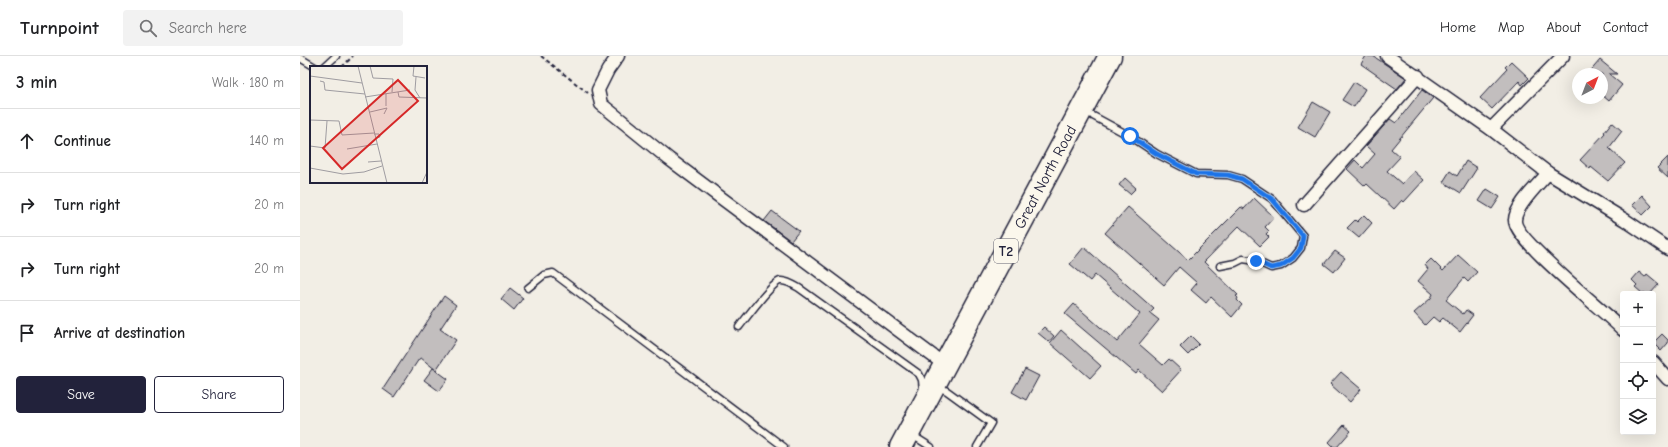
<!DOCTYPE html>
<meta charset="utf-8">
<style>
:root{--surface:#fff;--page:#f2f2f2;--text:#202124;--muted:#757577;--line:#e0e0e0;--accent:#22223b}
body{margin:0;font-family:"Comic Neue",sans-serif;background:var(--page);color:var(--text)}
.controls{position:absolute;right:12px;bottom:12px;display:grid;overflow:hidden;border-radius:4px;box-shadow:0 4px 16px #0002}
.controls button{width:36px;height:36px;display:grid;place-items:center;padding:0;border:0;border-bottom:1px solid var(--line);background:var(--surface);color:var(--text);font:20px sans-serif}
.compass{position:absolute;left:1272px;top:12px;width:36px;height:36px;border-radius:50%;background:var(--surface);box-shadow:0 4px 16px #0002;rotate:42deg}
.stop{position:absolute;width:12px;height:12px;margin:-9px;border:3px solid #1a73e8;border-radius:50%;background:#fff}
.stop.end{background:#1a73e8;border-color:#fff;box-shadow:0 1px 4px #0008}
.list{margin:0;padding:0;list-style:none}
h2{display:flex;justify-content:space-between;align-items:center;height:52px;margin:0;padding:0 16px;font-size:17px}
h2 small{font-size:13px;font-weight:400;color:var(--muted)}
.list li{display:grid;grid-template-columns:26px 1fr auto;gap:12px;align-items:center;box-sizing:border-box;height:64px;padding:0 16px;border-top:1px solid var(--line)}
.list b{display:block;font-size:15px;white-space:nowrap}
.list em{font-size:13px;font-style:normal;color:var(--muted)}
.actions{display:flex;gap:8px;padding:12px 16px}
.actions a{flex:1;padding:9px 0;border:1px solid var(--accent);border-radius:4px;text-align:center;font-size:14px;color:var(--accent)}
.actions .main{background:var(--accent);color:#fff}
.icon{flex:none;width:22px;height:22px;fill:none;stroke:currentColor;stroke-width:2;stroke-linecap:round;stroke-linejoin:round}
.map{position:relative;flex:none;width:1368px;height:391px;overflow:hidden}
header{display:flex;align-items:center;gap:24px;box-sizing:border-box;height:56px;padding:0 20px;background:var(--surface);border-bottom:1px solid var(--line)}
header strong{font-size:19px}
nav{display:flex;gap:22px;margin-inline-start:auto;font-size:14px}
.search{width:280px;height:36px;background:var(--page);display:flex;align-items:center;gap:10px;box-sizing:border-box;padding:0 14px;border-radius:4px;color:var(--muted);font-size:15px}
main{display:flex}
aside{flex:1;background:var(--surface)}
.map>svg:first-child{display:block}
</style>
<header>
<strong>Turnpoint</strong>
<div class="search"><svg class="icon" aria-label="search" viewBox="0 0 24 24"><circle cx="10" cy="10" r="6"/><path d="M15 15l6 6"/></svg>Search here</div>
<nav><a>Home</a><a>Map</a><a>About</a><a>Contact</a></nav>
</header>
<main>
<aside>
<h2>3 min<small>Walk · 180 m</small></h2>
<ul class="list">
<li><svg class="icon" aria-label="ahead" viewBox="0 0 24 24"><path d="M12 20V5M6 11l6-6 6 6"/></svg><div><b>Continue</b></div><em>140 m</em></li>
<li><svg class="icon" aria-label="right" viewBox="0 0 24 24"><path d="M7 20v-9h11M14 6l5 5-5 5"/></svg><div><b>Turn right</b></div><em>20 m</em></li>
<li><svg class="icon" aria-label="right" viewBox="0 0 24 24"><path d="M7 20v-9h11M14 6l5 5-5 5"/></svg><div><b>Turn right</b></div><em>20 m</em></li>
<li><svg class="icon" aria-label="arrive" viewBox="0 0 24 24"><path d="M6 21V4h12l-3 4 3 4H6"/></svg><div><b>Arrive at destination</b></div></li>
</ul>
<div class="actions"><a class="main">Save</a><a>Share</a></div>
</aside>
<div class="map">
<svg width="1368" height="391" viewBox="0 0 1368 391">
<rect width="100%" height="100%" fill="#f2eee5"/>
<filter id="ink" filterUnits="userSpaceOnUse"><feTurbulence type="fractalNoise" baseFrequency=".025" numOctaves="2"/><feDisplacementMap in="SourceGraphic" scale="8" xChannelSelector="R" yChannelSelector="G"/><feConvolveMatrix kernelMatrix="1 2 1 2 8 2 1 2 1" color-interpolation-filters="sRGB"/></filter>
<g filter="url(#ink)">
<!-- building -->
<g fill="#c2bebe" stroke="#22223b">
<path d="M1066,0H1073L1106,22L1097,33L1061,8Z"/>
<path d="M1300,4L1317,18H1309L1322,29L1309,45L1302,39V18H1288Z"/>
<path d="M1211,5L1229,22L1222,29L1219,25L1192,53L1180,42L1207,13L1205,11Z"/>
<path d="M1054,26L1065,33L1054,51L1042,44Z"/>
<path d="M1122,34L1133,42L1091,93L1100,101L1087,115L1102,128L1114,115L1124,124L1104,146L1102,144L1094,153L1067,128L1065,130L1047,113L1055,104L1063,112L1075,98L1066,90L1090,63L1096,67Z"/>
<path d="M1013,46L1030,56L1015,81L998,71Z"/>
<path d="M1312,66L1322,75L1309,92L1325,107L1308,125L1291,111L1290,113L1280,104L1305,77L1304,76Z"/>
<path d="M1368,101V122L1357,112Z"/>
<path d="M1166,105L1177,112L1161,137L1143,126L1150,115L1157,120Z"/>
<path d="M825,122L836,132L830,138L819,129Z"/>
<path d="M1187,133L1200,141L1192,153L1179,145Z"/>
<path d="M1342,139L1352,150L1343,159L1332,149Z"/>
<path d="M954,142L974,161L965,171L969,175L966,178L969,181L960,190L939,170L904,206L938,239L936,240L938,242L937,244L942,249L932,261L911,241L906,247L891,234L897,227L879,211L864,229L805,177L828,151L888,204L941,151L944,153Z"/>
<path d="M472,155L499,175L491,185L464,165Z"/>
<path d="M1064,159L1072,167L1059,182L1047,172L1055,164L1057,166Z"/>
<path d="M784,191L854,253L850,257L859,264L839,288L863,309L869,303L881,314L862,335L839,314L836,318L765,258L774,248L817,286L840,258L795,219L790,225L770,208Z"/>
<path d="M1035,195L1045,202L1034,216L1024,208Z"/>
<path d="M1158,199L1177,216L1168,226L1164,222L1146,244L1163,258L1166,254L1173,259L1160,276L1143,262L1139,266L1133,261L1125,269L1114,257L1131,242L1133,238L1118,225L1128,213L1125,209L1131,203L1143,215Z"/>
<path d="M1339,216L1345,221L1347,218L1359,228L1350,238H1343L1335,231L1337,229L1332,224Z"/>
<path d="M210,232L223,242L214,254L201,243Z"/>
<path d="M144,240L156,249L140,273L156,284L136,314L121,302L119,303L94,341L83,333Z"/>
<path d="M744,271L754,280L749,286L738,277Z"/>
<path d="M761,274L801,310L790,322L750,287Z"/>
<path d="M1362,278L1368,284V287L1361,295L1353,287Z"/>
<path d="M891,280L899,288L888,299L880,291Z"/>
<path d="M133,312L148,323L139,335L124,324Z"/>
<path d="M725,313L739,320L726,344L712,336Z"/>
<path d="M1041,316L1061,333L1050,346L1030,328Z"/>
<path d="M1044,369L1051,375L1037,391H1034L1029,386Z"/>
</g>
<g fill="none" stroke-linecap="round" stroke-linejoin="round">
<defs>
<g id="lane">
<path d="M0,2L15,11"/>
<path d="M24,11L36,0"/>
<path d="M793,60L830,80L857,98L896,118L928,119L942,123L972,143L1003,180L1001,192L993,202L981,210L971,212L956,205L943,203L935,207L920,210"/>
<path d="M228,232L244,219L253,217L484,391"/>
<path d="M439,271C446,262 471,228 480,225C486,224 494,229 499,232L619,318L622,324L623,335"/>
<path d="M637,330L647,335L691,367L677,391"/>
<path d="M612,379L631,391"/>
</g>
<g id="street">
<path d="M318,0L308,14L298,34L301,48L369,103L645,309"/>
<path d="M1087,0L1191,73L1248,117L1325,164L1368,193"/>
<path d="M1191,73L1263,0"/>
<path d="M1248,117C1239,128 1215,150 1215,164C1213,183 1306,256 1323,274"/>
<path d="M1004,149L1118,20"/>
<path d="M1353,306L1368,323"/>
</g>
<g id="highway">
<path id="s1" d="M601,391L810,0"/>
</g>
</defs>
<!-- lane casing -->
<use href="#lane" stroke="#22223b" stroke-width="9"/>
<!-- street casing -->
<use href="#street" stroke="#22223b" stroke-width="15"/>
<!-- highway casing -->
<use href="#highway" stroke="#22223b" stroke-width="25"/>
<!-- path -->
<g stroke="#22223b" stroke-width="2" stroke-dasharray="4 3" stroke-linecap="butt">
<path d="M241,0L288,37"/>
<path d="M42,11L53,0"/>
</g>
<!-- lane -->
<use href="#lane" stroke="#fbf7ec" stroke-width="6"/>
<!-- street -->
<use href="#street" stroke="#fbf7ec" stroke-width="12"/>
<!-- highway -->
<use href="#highway" stroke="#fbf7ec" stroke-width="22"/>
</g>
</g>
<g fill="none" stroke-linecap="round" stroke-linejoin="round" filter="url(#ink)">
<!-- route -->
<path stroke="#1a73e8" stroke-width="5" d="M830,80L857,98L896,118L928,119L942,123L972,143L1003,180L1001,192L993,202L981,210L971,212L956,205"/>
</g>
<g text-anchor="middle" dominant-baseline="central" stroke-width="3" stroke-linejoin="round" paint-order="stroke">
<!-- shield labels -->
<rect fill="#fbf7ec" stroke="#636270" stroke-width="1" x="694" y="183" width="24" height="24" rx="3"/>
<g font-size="14" font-weight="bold" fill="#22223b">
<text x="706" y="195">T2</text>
</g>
<!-- street labels -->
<g font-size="15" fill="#22223b" stroke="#fbf7ec">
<text stroke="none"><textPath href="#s1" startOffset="306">Great North Road</textPath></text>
</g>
</g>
<!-- overview -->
<g transform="translate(10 10)">
<rect width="117" height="117" fill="#f2eee5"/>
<path fill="none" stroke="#9f9ca1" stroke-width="1" d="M48,0L77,117M60,0L63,12L83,13L82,26M104,0L103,10L115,12M0,10L52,17M106,11L105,24L110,32M10,15L14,16L15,24L55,28M88,26L89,31L117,32M76,27V40M55,31L100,24M60,46L77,42L74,48M0,54L29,55L32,69L64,67M64,68H69L70,71L65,72M0,80L15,82L17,55M37,83L67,78M58,96L71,95M0,102L33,108L54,106L72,100M112,117L117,106"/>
<path fill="#d62828" fill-opacity="0.15" stroke="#d62828" stroke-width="2" d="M88,14L108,35L32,103L13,82Z"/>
<rect width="117" height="117" fill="none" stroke="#22223b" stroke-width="2"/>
</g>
</svg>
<div class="controls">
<button>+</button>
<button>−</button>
<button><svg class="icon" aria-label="locate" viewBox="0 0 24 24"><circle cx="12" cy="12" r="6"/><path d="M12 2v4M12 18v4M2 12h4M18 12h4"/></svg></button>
<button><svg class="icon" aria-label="layers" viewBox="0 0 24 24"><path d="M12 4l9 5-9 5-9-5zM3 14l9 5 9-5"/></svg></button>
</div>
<svg class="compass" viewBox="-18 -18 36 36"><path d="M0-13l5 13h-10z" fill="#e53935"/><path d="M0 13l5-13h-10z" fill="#757577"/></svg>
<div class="stop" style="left:830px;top:80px"></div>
<div class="stop end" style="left:956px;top:205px"></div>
</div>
</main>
